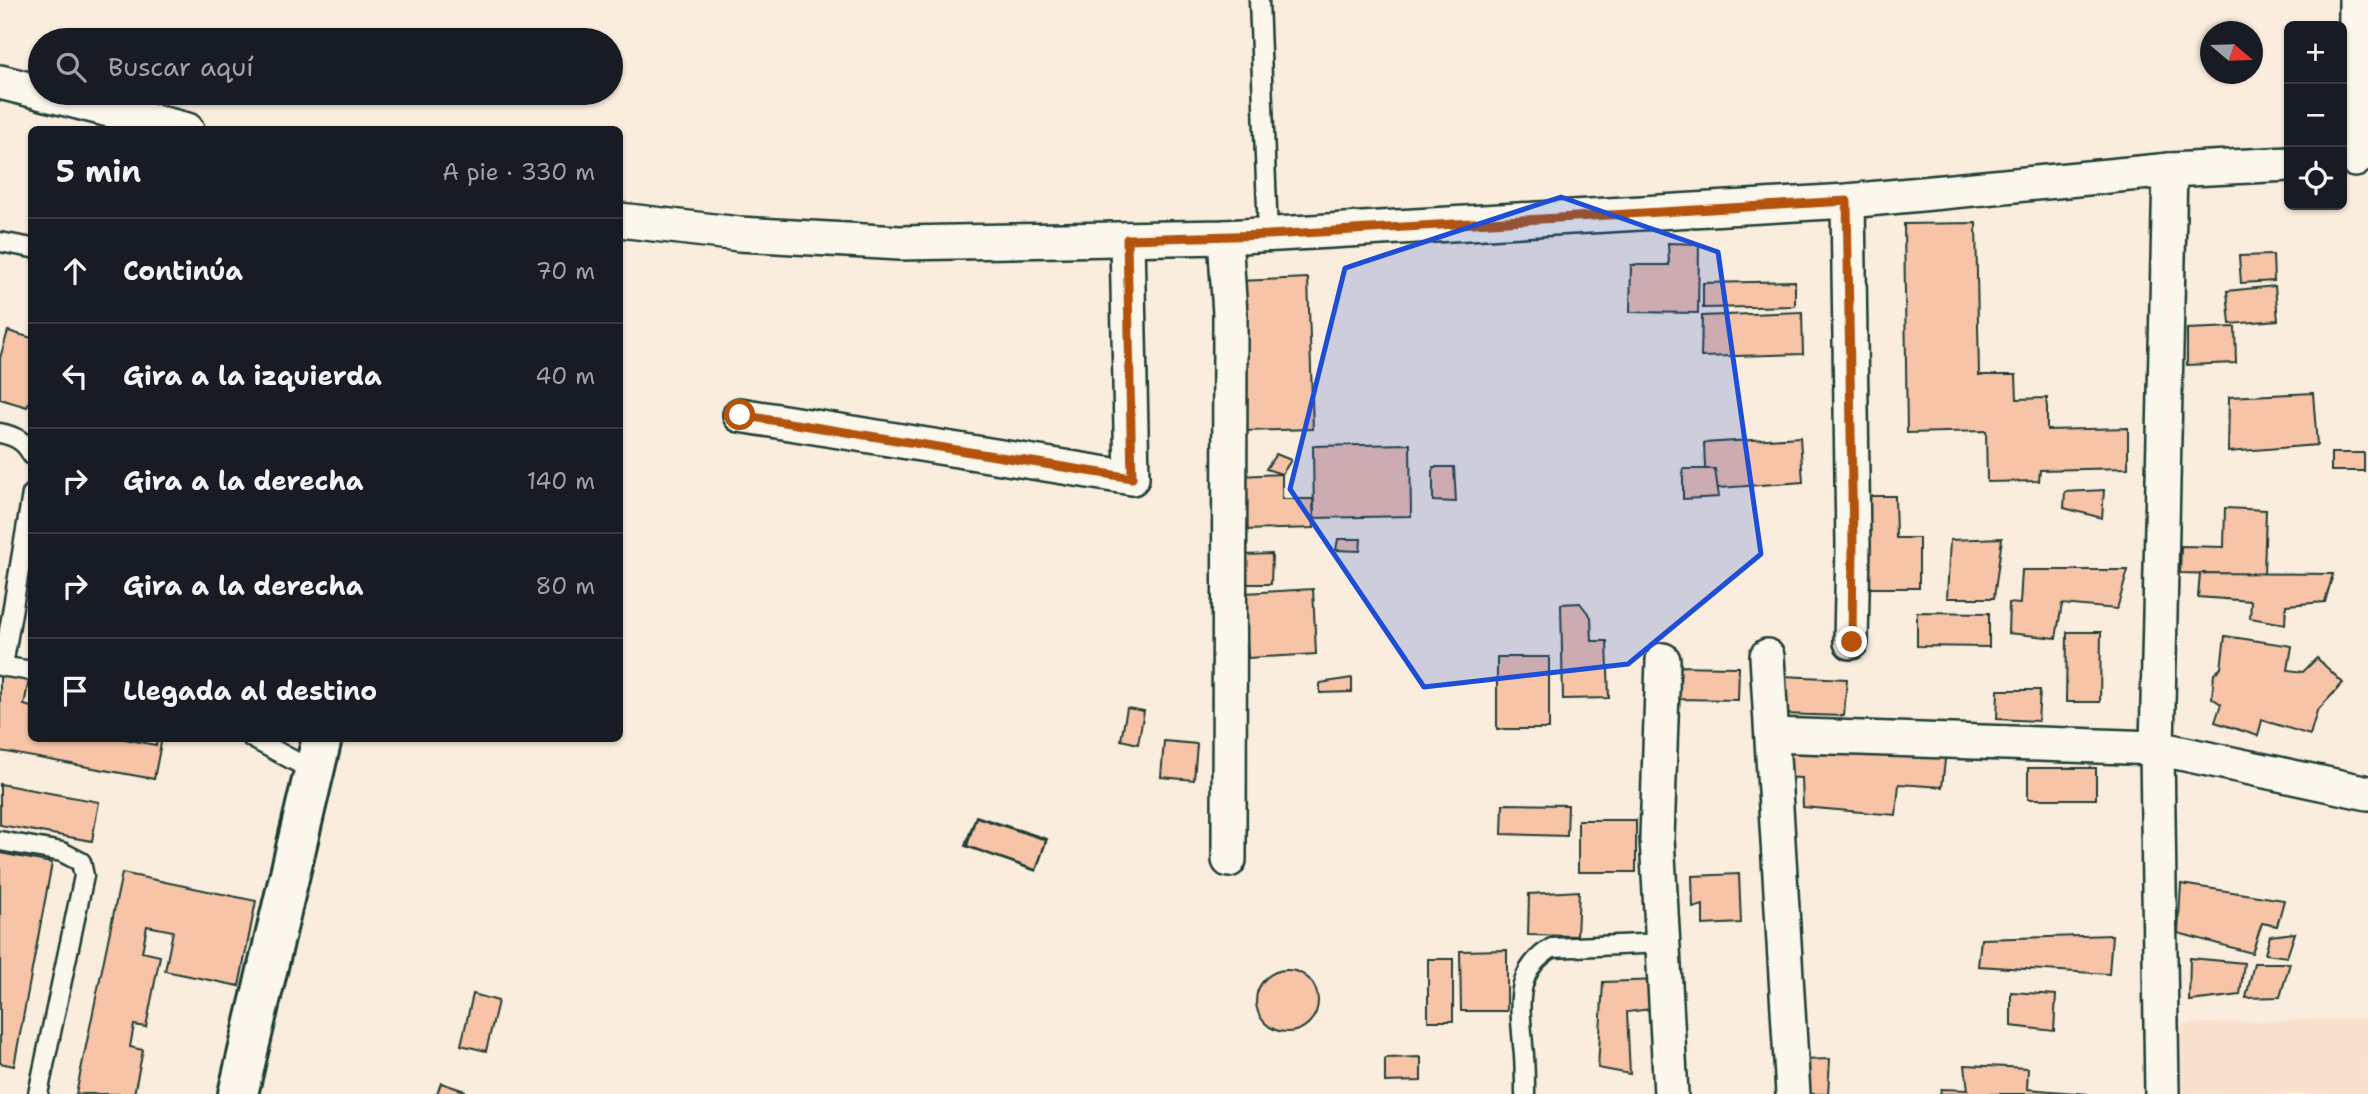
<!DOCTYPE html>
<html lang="es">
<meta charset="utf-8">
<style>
:root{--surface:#171b24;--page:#242831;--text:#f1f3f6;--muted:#9ea1a6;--line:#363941}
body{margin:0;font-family:"Shantell Sans",sans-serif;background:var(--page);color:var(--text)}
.controls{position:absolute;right:21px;top:21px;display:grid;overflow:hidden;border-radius:10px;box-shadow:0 2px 5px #0004}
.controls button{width:63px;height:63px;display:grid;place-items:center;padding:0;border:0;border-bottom:2px solid var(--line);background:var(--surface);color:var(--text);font:35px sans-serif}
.compass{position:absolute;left:2200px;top:21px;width:63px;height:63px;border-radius:50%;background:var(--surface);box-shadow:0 2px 5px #0004;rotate:109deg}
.stop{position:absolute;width:21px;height:21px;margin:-16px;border:5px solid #b45309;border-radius:50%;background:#fff}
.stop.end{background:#b45309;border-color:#fff;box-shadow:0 2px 7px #0008}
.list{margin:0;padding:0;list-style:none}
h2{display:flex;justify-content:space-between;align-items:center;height:91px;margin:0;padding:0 28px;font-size:30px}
h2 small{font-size:23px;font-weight:400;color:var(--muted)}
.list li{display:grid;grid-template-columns:46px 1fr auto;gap:21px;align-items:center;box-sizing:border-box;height:105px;padding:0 28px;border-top:2px solid var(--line)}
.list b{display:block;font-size:26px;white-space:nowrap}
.list em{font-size:23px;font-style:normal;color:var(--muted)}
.icon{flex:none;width:38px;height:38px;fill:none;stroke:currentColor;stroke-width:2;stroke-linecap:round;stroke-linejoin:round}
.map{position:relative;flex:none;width:2368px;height:1094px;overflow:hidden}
.search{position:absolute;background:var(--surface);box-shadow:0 2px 5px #0004;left:28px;top:28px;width:595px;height:77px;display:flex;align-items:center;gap:18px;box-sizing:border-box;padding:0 24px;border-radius:38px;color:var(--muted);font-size:26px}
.panel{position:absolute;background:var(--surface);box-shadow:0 2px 5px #0004;left:28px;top:126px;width:595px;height:616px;border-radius:10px}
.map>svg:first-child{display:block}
</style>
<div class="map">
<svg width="2368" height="1094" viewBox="0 0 2368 1094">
<rect width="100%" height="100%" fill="#faedde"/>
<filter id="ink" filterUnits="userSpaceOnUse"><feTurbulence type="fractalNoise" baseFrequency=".0143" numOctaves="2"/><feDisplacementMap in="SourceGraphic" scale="14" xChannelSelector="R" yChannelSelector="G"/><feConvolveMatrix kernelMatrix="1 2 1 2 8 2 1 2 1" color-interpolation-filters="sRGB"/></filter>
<g filter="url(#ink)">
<!-- built -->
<path fill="#f9e1ce" d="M2368,1018V1094H2180L2178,1024Z"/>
<!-- building -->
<g fill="#f8c4a8" stroke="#1f3d34" stroke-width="2">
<path d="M1976,223L1979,375H2016L2017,399L2047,398V430L2128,428V468L2040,470L2039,481L1987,482L1986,431L1907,433L1904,224Z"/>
<path d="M1668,243L1699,244L1698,313L1630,312L1631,265H1669Z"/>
<path d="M2273,255L2274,281L2241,283L2239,256Z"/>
<path d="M1308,278L1313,429L1244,431L1239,281Z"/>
<path d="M1795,281V306L1703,308V283Z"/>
<path d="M2275,286L2278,320L2230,324L2227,291Z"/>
<path d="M1802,312L1803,354L1701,357L1702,316Z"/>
<path d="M2235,327L2236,363L2187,365V329Z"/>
<path d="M8,331L32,338V393L27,407L0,399V358Z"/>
<path d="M2313,393L2317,445L2228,452L2229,397Z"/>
<path d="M1800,437L1803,482L1706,489L1704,443Z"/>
<path d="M1410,444L1411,516L1314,518L1313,446Z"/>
<rect x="2331" y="453" width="33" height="18"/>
<path d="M1276,454L1291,460L1282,474L1266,469Z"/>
<path d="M1433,467H1454L1456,502L1433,501Z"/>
<path d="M1683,469H1715L1719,497L1683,499Z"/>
<path d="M1282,474V499H1313L1314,528L1241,530L1240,476Z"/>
<path d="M2104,490L2102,518L2064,508L2065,492Z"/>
<path d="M1861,496H1895L1896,538H1919V588H1861Z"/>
<path d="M2225,508L2266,510L2264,575L2180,573L2181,546L2224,547Z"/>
<path d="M2002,538L1994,598H1947L1950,540Z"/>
<path d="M1338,539H1361L1360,551L1336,550Z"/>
<path d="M1272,554L1271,584H1244V555Z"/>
<path d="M2022,570H2128L2117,609L2062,604L2056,638L2008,633L2009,603L2020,604Z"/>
<path d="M2200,573L2333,574L2325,602L2286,605L2285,624L2250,618L2251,601L2198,597Z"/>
<path d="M1313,589L1316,654L1248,658L1245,593Z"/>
<path d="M1580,603L1591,617L1592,641H1607L1609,698L1563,699L1561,604Z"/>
<path d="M1917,612L1989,613V647L1917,646Z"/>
<path d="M2067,632H2101L2100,702H2066Z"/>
<path d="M2225,636L2292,646L2288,670L2303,672L2317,658L2343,683L2317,711L2310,735L2262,720L2258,736L2215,722L2221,704L2212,698L2214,674L2221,668Z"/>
<rect x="1497" y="657" width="52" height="72"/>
<path d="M1663,666L1739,667L1738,700L1675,699Z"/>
<path d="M0,675L29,680L24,705L32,707V738H120L156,745L157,738H162L154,779L0,751Z"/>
<path d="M1782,676L1847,679L1844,716L1781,714Z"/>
<path d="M1352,678V692L1320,693V683Z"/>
<path d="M1998,690H2040L2038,721L1997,719Z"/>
<path d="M1127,708L1144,711L1138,744L1121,740Z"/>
<path d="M1164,741L1197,744L1194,780L1161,777Z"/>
<path d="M1780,742L1946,751L1942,787L1899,784L1896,815L1803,807L1802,778L1777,777Z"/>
<rect x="2028" y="768" width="68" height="31"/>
<path d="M0,784L99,802L92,841L0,825Z"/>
<path d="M1503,804L1568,805L1567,836L1502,834Z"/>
<path d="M976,816L1047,839L1036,871L965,846Z"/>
<path d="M976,817L1046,840L1036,870L967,846Z"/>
<rect x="1578" y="820" width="58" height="52"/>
<path d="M0,853L52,863L14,1066L0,1063Z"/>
<path d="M122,873L256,901L239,986L165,971L173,931L147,926L142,952L160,956L146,1027L134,1025L130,1047L143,1050L134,1094H76Z"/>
<path d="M1739,874L1741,923L1703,925V905L1693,908L1692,876Z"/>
<path d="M2181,884L2284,900L2277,926L2262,923L2252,953L2178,933Z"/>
<path d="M1579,891L1577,936L1528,935L1529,894Z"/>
<path d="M2295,933L2287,957L2265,954L2270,936Z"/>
<path d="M2112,935L2109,974L1978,966L1981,939Z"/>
<path d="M1507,950V1011H1461L1460,951Z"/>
<path d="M2190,958L2244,963L2240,995L2189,1001Z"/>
<rect x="1428" y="959" width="25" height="62"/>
<path d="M2254,963H2290L2280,997L2246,998Z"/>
<circle cx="1287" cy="1001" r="31"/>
<path d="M1660,980L1658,1008L1627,1012L1630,1074L1598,1068L1603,982Z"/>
<path d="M2011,992L2056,995L2054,1031L2011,1026Z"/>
<path d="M473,994L498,1001L486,1051L461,1045Z"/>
<path d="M1421,1057V1081L1385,1082V1058Z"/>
<path d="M1830,1059L1828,1094H1798L1800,1060Z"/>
<path d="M1965,1065L2028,1068L2027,1089L2088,1094H1940L1941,1089L1968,1090Z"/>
<path d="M441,1083L465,1091L464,1094H437Z"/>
</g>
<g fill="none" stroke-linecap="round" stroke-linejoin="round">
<defs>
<g id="lane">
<path d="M1259,0L1268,235"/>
<path d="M0,242L32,248"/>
<path d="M0,433C15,436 25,441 32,455"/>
<path d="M0,666L32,671"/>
<path d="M3,666L32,494"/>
<path d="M252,738L315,772"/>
<path d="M0,841L62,852L81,862L84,876L38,1094"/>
<path d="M1525,1094C1525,1078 1525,1061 1523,1045C1520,1006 1513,971 1552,948L1663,943"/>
</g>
<g id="street">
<path d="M0,82L40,92"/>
<path d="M43,93L187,130"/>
<path d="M2355,160L2356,0"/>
<path d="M1848,201L1853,545L1851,642"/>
<path d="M620,220L739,234L900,243L1225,237L1848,201L2170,170L2289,164"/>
<path d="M1225,237L1230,314L1229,860"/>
<path d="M740,415L1132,478L1127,239"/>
<path d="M1767,656L1793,1094"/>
<path d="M1663,660L1657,838L1671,1094"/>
<path d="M1772,735L2157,748L2368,793"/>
<path d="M2162,1094L2157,748L2170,170"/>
</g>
<path id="secondary" d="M238,1094L322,738"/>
</defs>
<!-- lane casing -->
<use href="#lane" stroke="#1f3d34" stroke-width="23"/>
<!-- street casing -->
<use href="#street" stroke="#1f3d34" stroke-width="38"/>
<!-- secondary casing -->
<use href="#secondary" stroke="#1f3d34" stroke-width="44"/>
<!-- lane -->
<use href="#lane" stroke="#fbf7ec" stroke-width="18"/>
<!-- street -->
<use href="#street" stroke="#fbf7ec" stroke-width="33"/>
<!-- secondary -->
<use href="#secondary" stroke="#fbf7ec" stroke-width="38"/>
</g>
</g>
<g fill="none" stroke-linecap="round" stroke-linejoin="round" filter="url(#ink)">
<!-- route -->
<path stroke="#b45309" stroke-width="9" d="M740,415L1132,478L1127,239L1268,235L1847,201L1853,545L1852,642"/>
</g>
<!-- marked area -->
<path fill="#1d4ed8" fill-opacity="0.2" stroke="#1d4ed8" stroke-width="5" stroke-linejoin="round" d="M1561,197L1718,252L1761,554L1628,664L1424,687L1290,489L1345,268Z"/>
</svg>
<div class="controls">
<button>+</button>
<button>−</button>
<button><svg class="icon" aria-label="locate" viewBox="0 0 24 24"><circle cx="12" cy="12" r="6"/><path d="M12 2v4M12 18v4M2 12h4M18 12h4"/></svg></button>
</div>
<svg class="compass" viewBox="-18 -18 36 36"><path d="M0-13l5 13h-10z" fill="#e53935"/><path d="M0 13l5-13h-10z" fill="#9ea1a6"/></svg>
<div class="stop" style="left:740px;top:415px"></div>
<div class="stop end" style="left:1852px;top:642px"></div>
<div class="search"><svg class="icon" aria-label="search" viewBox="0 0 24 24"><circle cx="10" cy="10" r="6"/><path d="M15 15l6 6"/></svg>Buscar aquí</div>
<section class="panel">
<h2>5 min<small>A pie · 330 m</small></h2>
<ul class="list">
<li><svg class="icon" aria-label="ahead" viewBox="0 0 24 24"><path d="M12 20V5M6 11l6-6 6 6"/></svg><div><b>Continúa</b></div><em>70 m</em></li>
<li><svg class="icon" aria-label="left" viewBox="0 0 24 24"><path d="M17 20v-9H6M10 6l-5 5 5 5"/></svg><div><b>Gira a la izquierda</b></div><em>40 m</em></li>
<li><svg class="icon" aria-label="right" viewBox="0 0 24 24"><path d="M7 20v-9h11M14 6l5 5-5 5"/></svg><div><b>Gira a la derecha</b></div><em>140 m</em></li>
<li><svg class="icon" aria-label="right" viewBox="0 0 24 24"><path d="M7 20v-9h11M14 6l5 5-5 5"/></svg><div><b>Gira a la derecha</b></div><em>80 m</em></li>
<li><svg class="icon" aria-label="arrive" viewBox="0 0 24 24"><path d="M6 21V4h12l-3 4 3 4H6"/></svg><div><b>Llegada al destino</b></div></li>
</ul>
</section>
</div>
